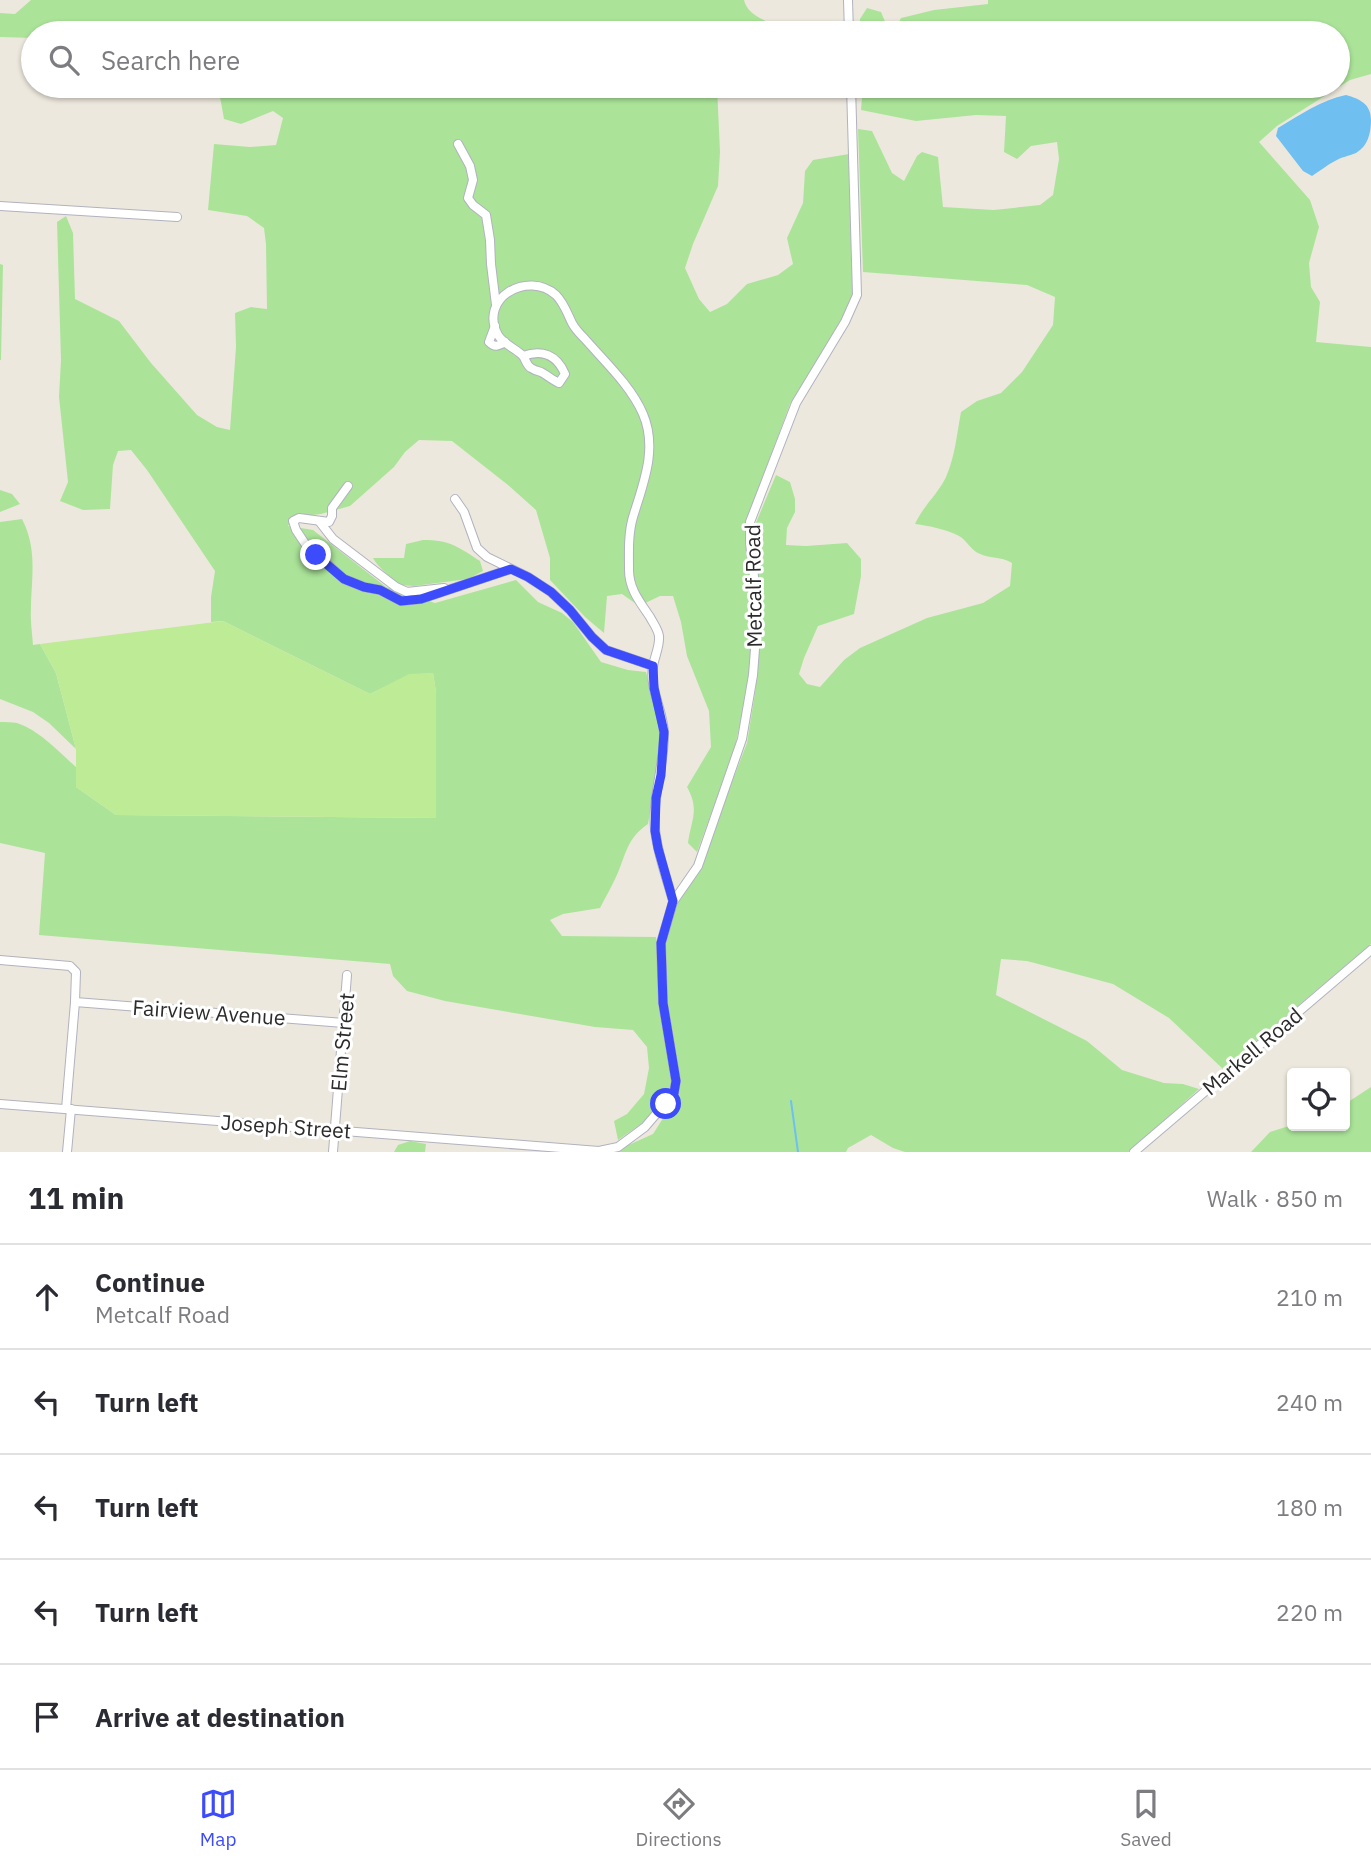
<!DOCTYPE html>
<meta charset="utf-8">
<style>
:root{--surface:#fff;--page:#f2f2f3;--text:#2b2b33;--muted:#7c7c81;--line:#e1e1e2;--accent:#3c4cfb}
body{margin:0;font-family:"IBM Plex Sans",sans-serif;background:var(--page);color:var(--text)}
.controls{position:absolute;right:21px;bottom:21px;display:grid;overflow:hidden;border-radius:7px;box-shadow:0 2px 5px #0004}
.controls button{width:63px;height:63px;display:grid;place-items:center;padding:0;border:0;border-bottom:2px solid var(--line);background:var(--surface);color:var(--text);font:35px sans-serif}
.stop{position:absolute;width:21px;height:21px;margin:-16px;border:5px solid #3c4cfb;border-radius:50%;background:#fff}
.stop.end{background:#3c4cfb;border-color:#fff;box-shadow:0 2px 7px #0008}
.list{margin:0;padding:0;list-style:none}
h2{display:flex;justify-content:space-between;align-items:center;height:91px;margin:0;padding:0 28px;font-size:30px}
h2 small{font-size:23px;font-weight:400;color:var(--muted)}
.list li{display:grid;grid-template-columns:46px 1fr auto;gap:21px;align-items:center;box-sizing:border-box;height:105px;padding:0 28px;border-top:2px solid var(--line)}
.list b{display:block;font-size:26px;white-space:nowrap}
.list p{margin:0;font-size:23px;white-space:nowrap;color:var(--muted)}
.list em{font-size:23px;font-style:normal;color:var(--muted)}
.icon{flex:none;width:38px;height:38px;fill:none;stroke:currentColor;stroke-width:2;stroke-linecap:round;stroke-linejoin:round}
.map{position:relative;flex:none;width:1371px;height:1152px;overflow:hidden}
.search{position:absolute;background:var(--surface);box-shadow:0 2px 5px #0004;left:21px;right:21px;top:21px;height:77px;display:flex;align-items:center;gap:18px;box-sizing:border-box;padding:0 24px;border-radius:38px;color:var(--muted);font-size:26px}
.sheet{height:616px;background:var(--surface)}
nav{display:flex;justify-content:space-around;align-items:center;box-sizing:border-box;height:98px;border-top:2px solid var(--line);background:var(--surface);font-size:19px;color:var(--muted)}
nav a{display:grid;justify-items:center;gap:4px}
nav .on{color:var(--accent)}
.map>svg:first-child{display:block}
</style>
<div class="map">
<svg width="1371" height="1152" viewBox="0 0 1371 1152">
<rect width="100%" height="100%" fill="#ede8dd"/>
<!-- green -->
<g fill="#abe499">
<path d="M31,0H744C751,30 818,31 843,32V33H203L198,24L173,33H33V38L0,37V13L15,14Z"/>
<path d="M988,0H1371V74L1350,80L1277,126L1259,142L1310,200L1319,227L1309,263L1311,287L1320,302L1316,342L1371,347V944L1223,1069L1169,1018L1113,984L1027,961L1001,959L996,995L1087,1041L1122,1070L1164,1083L1183,1084L1199,1089L1129,1152H905L893,1148L871,1135L848,1148L846,1152H613L653,1134L679,1093L680,1080L666,1002L664,944L676,902L718,818L747,743L755,693L760,641L755,525L776,475L790,482L795,499V512L787,528L786,545L806,546L847,543L861,559V576L854,614L818,626L804,658L799,674L807,684L820,687L844,660L860,648L927,618L983,603L1010,586L1012,563C1000,556 991,559 980,554C970,550 967,540 959,536C946,529 929,526 915,524C923,506 938,494 946,477C955,457 957,433 961,412L977,401L1001,393L1022,372L1053,325L1055,297L1027,285L863,272L858,129L872,131L892,173L904,181L917,156L922,152L938,157L943,207L994,210L1040,205L1053,195L1059,159L1057,142L1031,146L1017,159L1004,152L1006,116L976,115L916,121L861,110L863,86H1338V33H859L860,19L867,8L881,12L886,24L897,26L901,18L934,10L988,4Z"/>
<path d="M218,86H717L720,152L718,186L693,244L685,268L699,299L710,312L727,304L747,284L778,275L793,264L787,238L803,203L805,171L813,160L849,154L853,294L843,319L790,404L747,519L753,612L749,678L741,720L733,754L697,852L688,843C691,820 700,810 687,787L711,747L709,711L687,656L681,622L673,596H660L639,606L622,594L607,596L604,633L585,617L550,580V558L536,510L508,485L452,441L419,440L405,452L394,467L350,506L321,514L295,517L288,526L313,530L386,587L435,603L516,580L538,602L562,613L573,622L601,662L628,670L646,672L660,729L658,765L648,824C626,839 626,855 616,877C611,888 605,898 600,908L563,914L550,920L562,936L656,937L660,978L659,1007L666,1029L673,1074L672,1089L667,1098L644,1122L618,1140L614,1121L627,1114L644,1094L649,1068L647,1047L633,1030L595,1027L445,1001L407,991L393,976L390,964L39,935L45,853L0,843V722C6,722 12,722 17,723C39,730 59,752 76,767V787L116,815L436,818V692L433,673L409,675L370,694L223,621L211,622V597L215,571L147,470L131,450L118,451L113,465L110,509L83,510L60,501L68,482L59,397L61,360L57,222L66,216L73,233L75,299L119,321L151,363L197,415L217,427L230,430L236,347L235,313L251,307L267,309L266,244L264,228L247,216L208,210L214,144L250,147L276,145L283,118L273,111L241,124L224,119Z"/>
<path d="M0,264L3,265L1,360H0Z"/>
<path d="M0,490L12,494L20,504L0,512Z"/>
<path d="M22,519C37,548 32,575 31,606C30,619 32,632 33,645L40,644L56,673L76,749L49,723L33,712L0,699V522Z"/>
<path d="M423,540C451,540 458,547 480,561L483,571L468,579L414,586L398,585C390,575 379,569 373,558H404L406,544Z"/>
<path d="M1371,1087V1152H1251L1270,1132L1292,1125L1345,1126V1104Z"/>
<path d="M410,1141L426,1144L425,1152H394L398,1145Z"/>
</g>
<!-- pitch -->
<path fill="#beeb95" d="M223,621L370,694L409,674L433,673L436,692V818L116,815L76,787V749L56,673L40,644Z"/>
<!-- water -->
<path fill="#6fc0f0" d="M1346,95C1360,99 1371,104 1371,120C1371,133 1368,146 1356,153C1349,156 1341,157 1335,161C1327,165 1320,171 1312,176L1303,171L1276,136L1278,128C1300,115 1321,100 1346,95Z"/>
<g fill="none" stroke-linecap="round" stroke-linejoin="round">
<!-- stream -->
<path stroke="#6fc0f0" stroke-width="2" d="M791,1101L798,1152"/>
<defs>
<g id="minor">
<path d="M848,0L849,33"/>
<path d="M458,144L470,166L473,180L468,198L473,205L486,215L490,240L491,264L496,305"/>
<path d="M0,206L177,217"/>
<path d="M495,326L489,342C495,348 498,346 505,342"/>
<path d="M523,356C542,349 557,355 565,374L559,383C552,380 547,375 541,372C537,371 534,370 531,368C526,365 526,359 522,355C515,348 503,344 498,335C478,298 528,270 556,295C564,303 567,313 572,323C575,329 580,334 585,339C605,362 631,386 643,414C658,449 643,484 633,517C628,534 629,552 629,570C629,589 640,602 650,617C653,623 658,629 659,636C660,647 654,657 653,667C649,689 664,712 664,734C664,766 652,798 655,829C657,853 667,878 673,901"/>
<path d="M348,486L332,508V516L329,522L299,518L293,521L296,530L306,545L344,579L364,587L380,590L401,601L421,599L511,569"/>
<path d="M455,499L464,512L477,548L487,557L528,577L551,592L570,610L592,637L606,650L653,666"/>
<path d="M319,521L333,539L396,587L407,592L444,588"/>
<path d="M0,960L70,966L76,972L75,1002L66,1109"/>
<path d="M75,1002L344,1023"/>
<path d="M0,1104L599,1151L618,1147L645,1127L674,1093L676,1081L663,1003L661,943L673,902L698,866L742,739L753,675L758,610L750,543V522L796,403L845,322L857,295L851,86"/>
<path d="M67,1152L71,1109"/>
<path d="M333,1152L347,975"/>
<path d="M1134,1152L1371,950"/>
</g>
</defs>
<!-- minor casing -->
<use href="#minor" stroke="#b1b2bf" stroke-width="10"/>
<!-- minor -->
<use href="#minor" stroke="#fff" stroke-width="8"/>
</g>
<g fill="none" stroke-linecap="round" stroke-linejoin="round">
<!-- route -->
<path stroke="#3c4cfb" stroke-width="9" d="M316,555L344,579L364,587L380,590L401,601L421,599L511,569L528,577L551,592L570,610L592,637L606,650L653,666L654,688L664,732L661,775L656,798L655,831L658,848L673,901L661,943L663,1003L676,1081L674,1093L666,1104"/>
</g>
<g text-anchor="middle" dominant-baseline="central" stroke-width="6" stroke-linejoin="round" paint-order="stroke">
<!-- street labels -->
<g font-size="21" fill="#2b2b2b" stroke="#fff">
<text transform="translate(753 586) rotate(-91)">Metcalf Road</text>
<text transform="translate(209 1012) rotate(4)">Fairview Avenue</text>
<text transform="translate(342 1042) rotate(-85)">Elm Street</text>
<text transform="translate(1252 1051) rotate(-40)">Markell Road</text>
<text transform="translate(286 1126) rotate(4)">Joseph Street</text>
</g>
</g>
</svg>
<div class="controls">
<button><svg class="icon" aria-label="locate" viewBox="0 0 24 24"><circle cx="12" cy="12" r="6"/><path d="M12 2v4M12 18v4M2 12h4M18 12h4"/></svg></button>
</div>
<div class="stop" style="left:666px;top:1104px"></div>
<div class="stop end" style="left:316px;top:555px"></div>
<div class="search"><svg class="icon" aria-label="search" viewBox="0 0 24 24"><circle cx="10" cy="10" r="6"/><path d="M15 15l6 6"/></svg>Search here</div>
</div>
<section class="sheet">
<h2>11 min<small>Walk · 850 m</small></h2>
<ul class="list">
<li><svg class="icon" aria-label="ahead" viewBox="0 0 24 24"><path d="M12 20V5M6 11l6-6 6 6"/></svg><div><b>Continue</b><p>Metcalf Road</p></div><em>210 m</em></li>
<li><svg class="icon" aria-label="left" viewBox="0 0 24 24"><path d="M17 20v-9H6M10 6l-5 5 5 5"/></svg><div><b>Turn left</b></div><em>240 m</em></li>
<li><svg class="icon" aria-label="left" viewBox="0 0 24 24"><path d="M17 20v-9H6M10 6l-5 5 5 5"/></svg><div><b>Turn left</b></div><em>180 m</em></li>
<li><svg class="icon" aria-label="left" viewBox="0 0 24 24"><path d="M17 20v-9H6M10 6l-5 5 5 5"/></svg><div><b>Turn left</b></div><em>220 m</em></li>
<li><svg class="icon" aria-label="arrive" viewBox="0 0 24 24"><path d="M6 21V4h12l-3 4 3 4H6"/></svg><div><b>Arrive at destination</b></div></li>
</ul>
</section>
<nav>
<a class="on"><svg class="icon" aria-label="map" viewBox="0 0 24 24"><path d="M3 6l6-2 6 2 6-2v14l-6 2-6-2-6 2zM9 4v14M15 6v14"/></svg>Map</a>
<a><svg class="icon" aria-label="directions" viewBox="0 0 24 24"><path d="M12 3l9 9-9 9-9-9zM9 14v-3h6M13 9l2 2-2 2"/></svg>Directions</a>
<a><svg class="icon" aria-label="saved" viewBox="0 0 24 24"><path d="M7 4h10v16l-5-4-5 4z"/></svg>Saved</a>
</nav>
